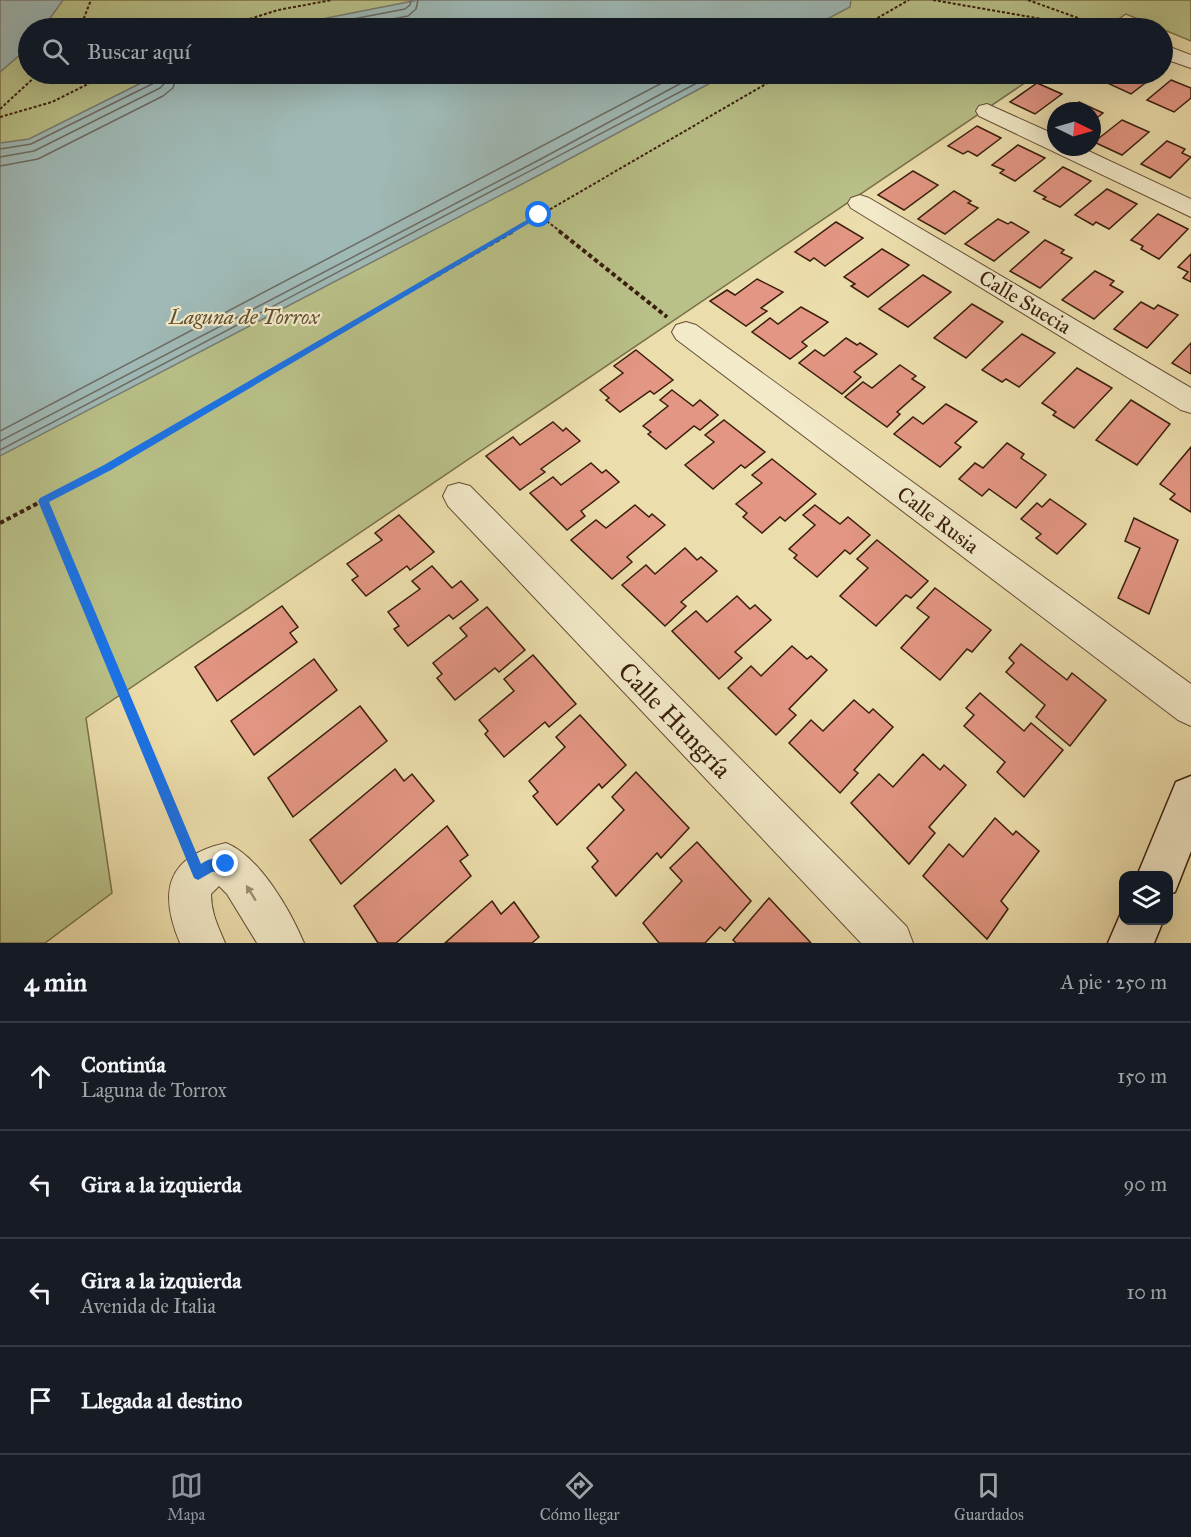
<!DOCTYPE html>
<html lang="es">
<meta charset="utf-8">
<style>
:root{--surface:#171b24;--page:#242831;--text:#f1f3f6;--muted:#9ea1a6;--line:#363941;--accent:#8c9099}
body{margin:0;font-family:"IM FELL Great Primer",serif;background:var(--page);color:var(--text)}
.controls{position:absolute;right:18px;bottom:18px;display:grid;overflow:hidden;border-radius:12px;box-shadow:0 6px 24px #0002}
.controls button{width:54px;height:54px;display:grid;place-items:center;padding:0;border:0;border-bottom:2px solid var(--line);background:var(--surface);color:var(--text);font:30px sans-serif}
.compass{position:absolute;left:1047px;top:102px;width:54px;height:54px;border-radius:50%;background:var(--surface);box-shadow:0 6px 24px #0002;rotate:95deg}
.stop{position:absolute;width:18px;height:18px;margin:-14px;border:4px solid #1a73e8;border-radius:50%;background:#fff}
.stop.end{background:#1a73e8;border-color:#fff;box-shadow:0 2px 6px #0008}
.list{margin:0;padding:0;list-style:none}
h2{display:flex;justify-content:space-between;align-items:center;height:78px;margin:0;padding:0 24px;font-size:26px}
h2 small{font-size:20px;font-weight:400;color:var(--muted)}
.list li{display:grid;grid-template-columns:39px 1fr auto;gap:18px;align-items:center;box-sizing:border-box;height:108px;padding:0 24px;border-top:2px solid var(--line)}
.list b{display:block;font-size:22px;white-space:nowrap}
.list p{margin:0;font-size:20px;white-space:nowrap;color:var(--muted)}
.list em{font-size:20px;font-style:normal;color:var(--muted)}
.icon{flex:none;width:33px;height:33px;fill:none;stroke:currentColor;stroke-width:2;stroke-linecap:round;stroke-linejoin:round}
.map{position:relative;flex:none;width:1191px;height:943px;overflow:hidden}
.search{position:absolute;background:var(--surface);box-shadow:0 6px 24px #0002;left:18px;right:18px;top:18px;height:66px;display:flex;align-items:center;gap:15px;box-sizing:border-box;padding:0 21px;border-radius:33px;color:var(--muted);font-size:22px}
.sheet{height:510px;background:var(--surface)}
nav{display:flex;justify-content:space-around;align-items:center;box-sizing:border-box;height:84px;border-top:2px solid var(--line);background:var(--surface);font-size:16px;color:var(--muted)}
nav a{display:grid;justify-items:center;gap:3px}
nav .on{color:var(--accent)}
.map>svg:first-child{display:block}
</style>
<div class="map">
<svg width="1191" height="943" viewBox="0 0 1191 943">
<rect width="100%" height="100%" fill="#ecdeac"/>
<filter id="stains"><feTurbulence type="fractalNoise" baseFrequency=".00333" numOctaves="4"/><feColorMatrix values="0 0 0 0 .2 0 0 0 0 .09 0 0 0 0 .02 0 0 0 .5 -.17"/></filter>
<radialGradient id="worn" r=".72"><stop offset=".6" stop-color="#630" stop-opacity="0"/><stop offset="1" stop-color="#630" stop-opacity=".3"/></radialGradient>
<!-- green -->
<path fill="#b9c188" stroke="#7a704a" stroke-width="1.5" d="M0,0H1191V41L1126,14L1105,28H28V74H1038L86,718L112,893L45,943H0Z"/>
<!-- water -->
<g fill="#9fb9b6" stroke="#777b72" stroke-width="1.5">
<path d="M0,0H63L43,28H28V48L0,72Z"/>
<path d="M418,0H851L850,7L810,28H276Z"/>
<path d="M159,74H727L545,172L0,456V143L29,139Z"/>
</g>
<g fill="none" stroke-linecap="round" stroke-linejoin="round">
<!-- shore -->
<g stroke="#6c6c62" stroke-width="1.5">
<path d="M306,28L405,9L410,5L411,0"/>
<path d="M345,28L408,16L416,9L418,0"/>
<path d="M0,149L31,144L156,82L160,74"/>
<path d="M0,157L34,151L160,88L166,82L168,74"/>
<path d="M0,166L38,159L163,96L173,88L177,74"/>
<path d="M0,431L679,74"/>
<path d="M0,441L539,160L698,74"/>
<path d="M0,450L714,74"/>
</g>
</g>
<!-- building -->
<g fill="#e39683" stroke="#3a1e0d" stroke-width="1.5">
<path d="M1117,74H1157L1131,94L1105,82Z"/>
<path d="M1171,80L1191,88V98L1174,112L1147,100Z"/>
<path d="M1037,83L1062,94L1035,114L1010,102Z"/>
<path d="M1079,102L1103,113L1092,122V111H1068Z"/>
<path d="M1122,120L1149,132L1122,155L1094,142Z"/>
<path d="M977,126L1001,138L977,156L968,151L963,154L948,146Z"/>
<path d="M1167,141L1185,149L1182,153L1191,157L1170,178L1141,164Z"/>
<path d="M1018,145L1045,158L1015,181L1000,173L1004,170L992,165Z"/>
<path d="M1063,167L1091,181L1060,207L1043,199L1046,197L1034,191Z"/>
<path d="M913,171L938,185L904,210L878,195Z"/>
<path d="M1107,189L1137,204L1109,229L1096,222L1093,225L1075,215Z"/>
<path d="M954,191L971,201L968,203L978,208L945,234L918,219Z"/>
<path d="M1158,214L1188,229L1159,259L1141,249L1143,246L1131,240Z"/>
<path d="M998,219L1008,224L1011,222L1029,232L994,261L965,244Z"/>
<path d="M836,222L863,238L825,266L814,258L810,261L795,252Z"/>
<path d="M1045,240L1064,250L1061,253L1072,258L1040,288L1010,271Z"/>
<path d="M882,249L909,265L868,297L851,286L855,284L844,277Z"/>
<path d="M1191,254V282L1183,278L1188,272L1178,267Z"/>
<path d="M1095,271L1114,281L1110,285L1123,292L1094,319L1062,300Z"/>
<path d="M923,275L951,292L908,327L879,309Z"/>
<path d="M757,279L783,292L761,308L767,311L746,326L710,301L727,290L735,295Z"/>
<path d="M1141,302L1154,309L1158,305L1178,315L1147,348L1114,329Z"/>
<path d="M972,304L1003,322L966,358L934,338Z"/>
<path d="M801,307L828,322L802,342L807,346L790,359L752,332L770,318L778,324Z"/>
<path d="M1022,334L1055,353L1019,387L1006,379L1002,382L982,370Z"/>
<path d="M846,338L857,345L860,343L877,354L854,372L861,377L842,394L799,363L815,350L824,356Z"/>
<path d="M1191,343V374L1172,363Z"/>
<path d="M636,350L673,380L654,394L650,391L620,412L606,400L609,398L600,390L623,373L614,366Z"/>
<path d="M900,365L916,376L912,379L925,387L897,412L900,414L887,427L845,397L863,382L872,388Z"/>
<path d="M1077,368L1112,388L1074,428L1053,415L1056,412L1042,403Z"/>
<path d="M672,390L693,406L700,400L718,415L700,430L694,426L666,449L648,434L651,432L643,426L668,406L660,400Z"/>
<path d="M1131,400L1170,424L1137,465L1096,440Z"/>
<path d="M946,404L977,422L955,443L961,447L940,467L894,434L913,417L923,424Z"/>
<path d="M724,420L765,452L745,468L741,465L713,489L685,465L714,442L705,435Z"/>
<path d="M553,422L563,431L566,428L580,441L541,469L545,472L520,490L486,456L513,437L520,445Z"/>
<path d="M1007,443L1024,454L1021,458L1046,475L1016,508L989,489L982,496L959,479L975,463L983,468Z"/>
<path d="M1191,447V512L1170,499L1175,494L1160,484Z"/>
<path d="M772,459L816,494L785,521L780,517L762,533L743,517L747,513L736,504L762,483L752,475Z"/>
<path d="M591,463L602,473L606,470L619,482L581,511L585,516L567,530L530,493L553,477L561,485Z"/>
<path d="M1050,499L1086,524L1057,554L1036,538L1041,534L1021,519L1037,503L1042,507Z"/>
<path d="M635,505L649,517L652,514L665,525L627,557L632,562L612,579L571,540L596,520L606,528Z"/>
<path d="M815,505L840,524L848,517L870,535L850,554L845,550L817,577L794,558L797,555L789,549L815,525L803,515Z"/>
<path d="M399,515L434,552L410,570L407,566L366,596L352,580L358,576L347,564L382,540L375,533Z"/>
<path d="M1134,518L1178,540L1149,614L1118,598L1140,548L1125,541Z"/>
<path d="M877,540L928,581L911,598L906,595L876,626L840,596L868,568L857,559Z"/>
<path d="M685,548L697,560L701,557L717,571L681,602L686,606L665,626L622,585L646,565L655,574Z"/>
<path d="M432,566L452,588L461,581L478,600L453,619L449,615L408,646L394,629L399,626L388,612L420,589L412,581Z"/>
<path d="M935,588L991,630L972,652L967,649L940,680L901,648L929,617L917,608Z"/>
<path d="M737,596L750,609L755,605L771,620L735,652L742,658L719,679L672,631L696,611L707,622Z"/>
<path d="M282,606L298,627L290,633L297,642L217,701L195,667Z"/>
<path d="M487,607L525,650L499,672L495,668L455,700L437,678L442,674L433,663L467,636L460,628Z"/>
<path d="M1021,644L1067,680L1072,673L1106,700L1070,746L1036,717L1045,705L1006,672L1014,663L1009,658Z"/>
<path d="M792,646L807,659L811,656L827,670L789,709L796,715L776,735L728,688L751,666L761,676Z"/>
<path d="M533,655L576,704L549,727L545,722L504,757L485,734L488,731L479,720L514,691L504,679Z"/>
<path d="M314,659L337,690L254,755L231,721Z"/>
<path d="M980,693L1024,731L1031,723L1063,750L1024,797L997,772L1005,762L964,726L974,715L966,708Z"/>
<path d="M854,700L869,713L873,709L893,727L854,770L858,773L840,793L789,743L811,720L823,731Z"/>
<path d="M360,706L387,741L293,817L268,778Z"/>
<path d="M580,715L626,765L602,788L599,784L557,825L533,796L538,792L529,781L565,747L556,737Z"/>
<path d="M923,754L940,770L944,765L966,785L929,827L935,833L909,864L851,803L879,774L893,787Z"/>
<path d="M395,769L404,781L412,774L434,801L341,884L310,840Z"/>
<path d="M636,772L689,828L661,858L657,853L616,896L592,867L598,861L587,848L624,810L612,797Z"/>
<path d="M995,818L1013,835L1016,831L1039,851L1001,901L1008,909L987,939L923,876L949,844L963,857Z"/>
<path d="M447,826L468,855L460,861L471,876L396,943H378L354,906Z"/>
<path d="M697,842L751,901L725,931L720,927L705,943H659L643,923L682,881L670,868Z"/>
<path d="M769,898L811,943H736L733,940Z"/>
<path d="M492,901L501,914L514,902L539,937L532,943H445Z"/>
</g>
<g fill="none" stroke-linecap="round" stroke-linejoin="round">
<defs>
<g id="street">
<path d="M1162,44L1191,55V68L1162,58Z"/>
<path d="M987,104L1056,135V147H1080L1191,199V217L979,116L976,111L979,106Z"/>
<path d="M860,195L869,198L1191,388V413L1181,410L851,208L848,203L851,198Z"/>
<path d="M686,322L696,325L1191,684V726L1178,720L676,339L672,332L676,325Z"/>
<path d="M459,483L470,486L907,927L913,943H861L448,506L443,496L448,486Z"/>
<path d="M226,843C260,857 290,910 304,943H257L227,894L219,886L211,894C211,913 218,926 225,943H180C158,891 167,856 226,843Z"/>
</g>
<g id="secondary">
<path d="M1191,776V851L1175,892L1168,894V876H1137L1176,782Z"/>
<path d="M1124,906V921H1163L1154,943H1108Z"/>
</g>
</defs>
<!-- street casing -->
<use href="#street" stroke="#664e35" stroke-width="2"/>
<!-- secondary casing -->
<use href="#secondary" stroke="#3a1e0d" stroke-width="3"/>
<!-- path-far2 -->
<g stroke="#3a1e0d" stroke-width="2" stroke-dasharray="3 2" stroke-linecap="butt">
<path d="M933,0L1094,28"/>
<path d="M1028,0L1106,28"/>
<path d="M80,28L91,0"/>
<path d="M221,28L278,10L332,0"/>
<path d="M860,28L909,0"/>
<path d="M0,109L38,74"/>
<path d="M0,117L52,102L108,74"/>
<path d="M539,215L561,232"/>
<path d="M511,232L783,74"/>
</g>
<!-- path-far1 -->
<g stroke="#3a1e0d" stroke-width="4" stroke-dasharray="4.5 3" stroke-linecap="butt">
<path d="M559,231L667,317"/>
<path d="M43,501L59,539"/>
<path d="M0,523L107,467L513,231"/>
</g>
<!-- path -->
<path stroke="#3a1e0d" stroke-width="4.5" stroke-dasharray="5 4" stroke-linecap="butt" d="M58,537L186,843"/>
<!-- street -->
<use href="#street" fill="#f3eac9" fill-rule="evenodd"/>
<!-- secondary -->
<use href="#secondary" fill="#f3eac9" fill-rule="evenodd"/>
</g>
<!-- one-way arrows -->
<defs><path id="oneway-solid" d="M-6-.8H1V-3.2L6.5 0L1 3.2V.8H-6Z" transform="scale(1.5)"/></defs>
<use fill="#a08e74" href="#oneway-solid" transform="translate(251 893) rotate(-122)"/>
<!-- route -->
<path fill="#1a73e8" d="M537,214L543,215L111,470L49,502L201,864C209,858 221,856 231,859L233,864L231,869L212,872L198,880L194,878L38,501L40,498L104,465Z"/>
<g text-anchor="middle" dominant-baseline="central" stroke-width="4.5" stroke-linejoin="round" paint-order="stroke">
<!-- street labels -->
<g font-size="21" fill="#3a1e0d" stroke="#f3eac9">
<text transform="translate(1025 302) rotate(31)">Calle Suecia</text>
<text transform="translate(938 520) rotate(37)">Calle Rusia</text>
</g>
<!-- park labels -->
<g font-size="21" font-style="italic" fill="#604f32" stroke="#f3eac9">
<text x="244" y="317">Laguna de Torrox</text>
</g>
<!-- near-street labels -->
<g font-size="26" fill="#3a1e0d" stroke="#f3eac9">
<text transform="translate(675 720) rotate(46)">Calle Hungría</text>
</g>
</g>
<rect width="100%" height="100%" filter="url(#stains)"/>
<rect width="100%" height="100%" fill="url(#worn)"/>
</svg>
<div class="controls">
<button><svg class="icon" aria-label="layers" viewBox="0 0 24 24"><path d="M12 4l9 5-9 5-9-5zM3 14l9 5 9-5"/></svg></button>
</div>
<svg class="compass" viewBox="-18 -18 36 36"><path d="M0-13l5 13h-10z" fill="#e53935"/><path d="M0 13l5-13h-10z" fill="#9ea1a6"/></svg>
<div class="stop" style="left:539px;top:215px"></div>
<div class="stop end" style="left:226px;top:864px"></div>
<div class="search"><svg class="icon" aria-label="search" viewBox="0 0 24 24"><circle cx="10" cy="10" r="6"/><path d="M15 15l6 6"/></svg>Buscar aquí</div>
</div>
<section class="sheet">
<h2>4 min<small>A pie · 250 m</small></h2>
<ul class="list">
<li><svg class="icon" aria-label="ahead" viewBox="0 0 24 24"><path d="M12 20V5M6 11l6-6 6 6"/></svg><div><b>Continúa</b><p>Laguna de Torrox</p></div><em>150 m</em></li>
<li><svg class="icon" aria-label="left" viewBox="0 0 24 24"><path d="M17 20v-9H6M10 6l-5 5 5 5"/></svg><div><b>Gira a la izquierda</b></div><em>90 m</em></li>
<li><svg class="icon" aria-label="left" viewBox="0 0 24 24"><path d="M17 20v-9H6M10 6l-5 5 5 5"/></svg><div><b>Gira a la izquierda</b><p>Avenida de Italia</p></div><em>10 m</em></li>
<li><svg class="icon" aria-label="arrive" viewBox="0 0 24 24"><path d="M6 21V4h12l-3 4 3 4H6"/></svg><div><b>Llegada al destino</b></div></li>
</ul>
</section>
<nav>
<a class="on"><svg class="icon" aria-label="map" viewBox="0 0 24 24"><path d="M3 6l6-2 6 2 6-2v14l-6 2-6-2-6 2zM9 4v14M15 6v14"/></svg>Mapa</a>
<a><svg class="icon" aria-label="directions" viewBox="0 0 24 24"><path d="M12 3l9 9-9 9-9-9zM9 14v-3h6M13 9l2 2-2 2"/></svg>Cómo llegar</a>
<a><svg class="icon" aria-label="saved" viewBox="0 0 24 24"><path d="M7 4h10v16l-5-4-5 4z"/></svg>Guardados</a>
</nav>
